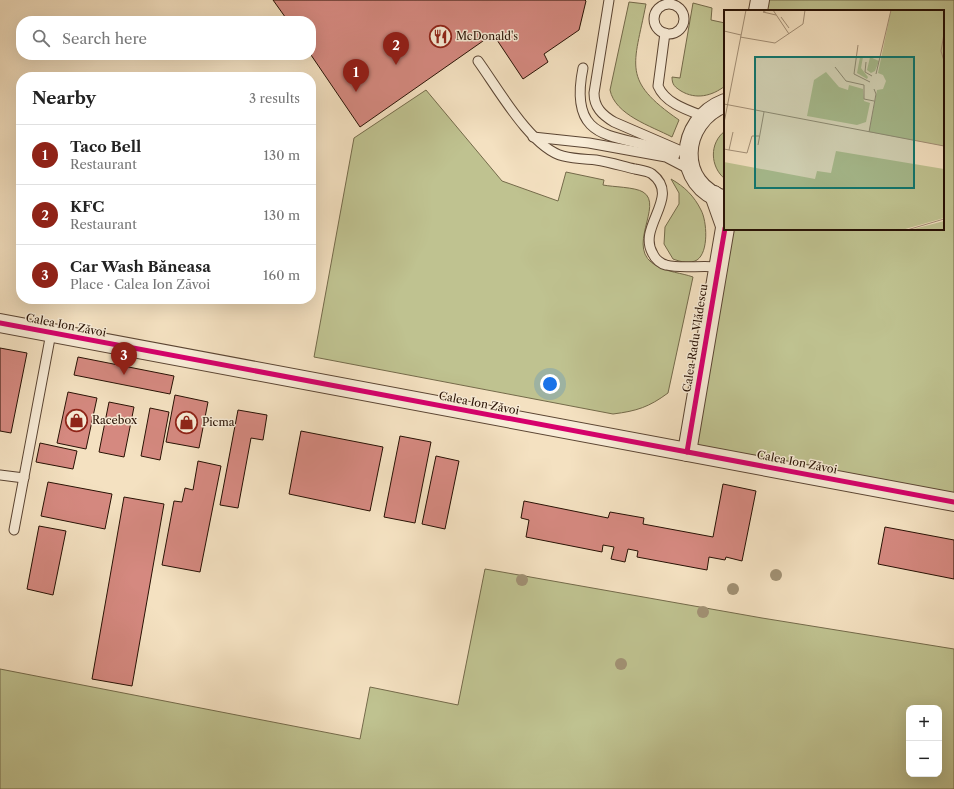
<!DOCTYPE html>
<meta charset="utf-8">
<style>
:root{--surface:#fff;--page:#f2f2f2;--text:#222;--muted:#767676;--line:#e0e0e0;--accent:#8f2418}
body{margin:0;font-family:"Libre Caslon Text",serif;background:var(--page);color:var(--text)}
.controls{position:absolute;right:12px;bottom:12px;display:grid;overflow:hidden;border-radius:8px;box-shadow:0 4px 16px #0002}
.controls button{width:36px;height:36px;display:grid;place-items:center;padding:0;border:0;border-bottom:1px solid var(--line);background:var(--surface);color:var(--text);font:20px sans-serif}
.you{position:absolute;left:550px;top:384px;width:14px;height:14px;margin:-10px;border:3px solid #fff;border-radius:50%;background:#1a73e8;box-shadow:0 0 0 6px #1a73e833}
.badge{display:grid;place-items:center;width:26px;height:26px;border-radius:50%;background:var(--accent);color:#fff;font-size:13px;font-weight:700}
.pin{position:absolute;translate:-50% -33px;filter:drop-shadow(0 1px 2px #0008)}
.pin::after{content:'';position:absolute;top:21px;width:14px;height:12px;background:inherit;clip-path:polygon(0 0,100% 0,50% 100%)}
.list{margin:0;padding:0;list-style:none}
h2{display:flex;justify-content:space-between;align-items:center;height:52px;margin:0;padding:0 16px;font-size:17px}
h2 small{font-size:13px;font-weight:400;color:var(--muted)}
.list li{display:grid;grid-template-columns:26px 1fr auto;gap:12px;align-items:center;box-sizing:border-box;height:60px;padding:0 16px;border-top:1px solid var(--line)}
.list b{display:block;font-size:15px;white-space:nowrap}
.list p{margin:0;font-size:13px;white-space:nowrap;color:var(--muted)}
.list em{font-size:13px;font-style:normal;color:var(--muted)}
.icon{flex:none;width:22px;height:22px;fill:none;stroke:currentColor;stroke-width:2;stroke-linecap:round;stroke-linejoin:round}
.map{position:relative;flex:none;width:954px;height:789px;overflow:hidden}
.search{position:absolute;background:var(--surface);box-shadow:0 4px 16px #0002;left:16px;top:16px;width:300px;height:44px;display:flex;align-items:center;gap:10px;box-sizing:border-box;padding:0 14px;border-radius:16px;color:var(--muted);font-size:15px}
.panel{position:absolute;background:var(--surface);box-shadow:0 4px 16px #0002;left:16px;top:72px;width:300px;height:232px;border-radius:16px}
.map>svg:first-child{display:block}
</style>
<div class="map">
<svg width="954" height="789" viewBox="0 0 954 789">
<rect width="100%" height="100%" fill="#f4e1c1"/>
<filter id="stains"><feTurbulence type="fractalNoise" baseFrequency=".005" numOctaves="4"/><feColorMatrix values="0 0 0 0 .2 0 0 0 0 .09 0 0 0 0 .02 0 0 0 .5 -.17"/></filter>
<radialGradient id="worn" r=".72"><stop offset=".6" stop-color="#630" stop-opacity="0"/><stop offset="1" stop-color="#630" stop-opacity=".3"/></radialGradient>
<!-- green -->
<g fill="#bfc290" stroke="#746a4a" fill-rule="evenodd">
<path d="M760,0H954V502L687,452L725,229H943V11H758Z"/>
<path d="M629,2L646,4C634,66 621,80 679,120L672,137C651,126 615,115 610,90Z"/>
<path d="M693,3L712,8L711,20L725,23V86C712,96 696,100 681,91C675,87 672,85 672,77L680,78Z"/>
<path d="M426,90L502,181L558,201L566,172L604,180L603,185C613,187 635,187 643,192C665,205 623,249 657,266C667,272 682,273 693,277L668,393C649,407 637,411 613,414L314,357L354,138Z"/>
<path d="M725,131V179C710,167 709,143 725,131Z"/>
<path d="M671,179C685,187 694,196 701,210C707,221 709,252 697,260C690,264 681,262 673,259L664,244L665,227L679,204V193Z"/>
<path d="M485,569L762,618L954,649V789H0V669L360,739L370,687L458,705ZM909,708H939V774H909Z"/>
</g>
<!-- building -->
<g fill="#d58980" stroke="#281104">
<path d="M273,0H585L586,1L579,30L544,54L548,62L523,79L493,34L360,127L311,55V21H288Z"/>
<path d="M0,348L27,353L11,433L0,431Z"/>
<path d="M78,357L174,376L170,394L74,375Z"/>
<path d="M68,392L97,398L86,449L57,443Z"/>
<path d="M175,395L208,402L199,448L166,442Z"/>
<path d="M109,402L134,407L124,457L99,452Z"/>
<path d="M150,408L169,412L160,460L141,456Z"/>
<path d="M238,410L267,415L263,440L251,438L238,508L220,505Z"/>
<path d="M301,431L383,447L370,511L289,494Z"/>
<path d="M400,436L431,442L415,523L384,517Z"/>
<path d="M40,443L77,451L73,469L36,462Z"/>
<path d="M436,456L459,461L445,529L422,524Z"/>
<path d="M198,461L221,466L200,572L162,565L174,501L182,502L185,488L193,490Z"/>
<path d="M48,482L112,494L105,529L41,516Z"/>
<path d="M723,484L756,491L742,561L726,557L725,560L709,557L707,570L637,557L638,551L628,549L625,562L611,559L614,547L603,545L602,552L526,537L529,520L521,518L524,501L608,518L610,512L644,518L643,524L713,537Z"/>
<path d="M124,497L164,504L132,686L92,679Z"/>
<path d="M39,526L66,531L53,595L27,589Z"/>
<path d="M885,527L954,540V579L878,564Z"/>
</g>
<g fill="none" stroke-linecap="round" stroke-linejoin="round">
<defs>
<g id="service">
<path d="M609,0L594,93C594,107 602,115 614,122L688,154"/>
<circle cx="669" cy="19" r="15"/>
<path d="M665,33L658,86C665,103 687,110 703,116"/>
<path d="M478,61C497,87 531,148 563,156C574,159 585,159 596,160C609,162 622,166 635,169C640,170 648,171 652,174C682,197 636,227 653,254C655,259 661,264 666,265C682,269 700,265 717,267"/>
<path d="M583,68C566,151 626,131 675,155"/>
<path d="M533,137L589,143L666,157L691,170"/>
<path d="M0,475L24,478"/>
<path d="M14,530L51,333"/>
</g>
<g id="minor">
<path d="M758,11L760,0"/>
<path d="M725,103C678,121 675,186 725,200"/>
<path d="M714,195L725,226"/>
<path d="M0,323L954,502"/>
<path d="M687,452L725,228"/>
</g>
</defs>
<!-- service casing -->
<use href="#service" stroke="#5b4533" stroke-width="11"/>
<!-- minor casing -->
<use href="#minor" stroke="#5b4533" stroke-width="20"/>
<!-- service -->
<use href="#service" stroke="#f8ecd7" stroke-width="9"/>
<!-- minor -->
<use href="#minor" stroke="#f8ecd7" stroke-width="18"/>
<defs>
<g id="cycleway">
<path d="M0,323L954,502"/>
<path d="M687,452L725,228"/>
</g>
</defs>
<!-- cycleway casing -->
<use href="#cycleway" stroke="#f8ecd7" stroke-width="8"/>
<!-- cycleway -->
<use href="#cycleway" stroke="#d6006c" stroke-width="5"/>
</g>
<!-- trees -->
<g fill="#a19174">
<circle cx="776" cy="575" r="6"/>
<circle cx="522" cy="580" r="6"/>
<circle cx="733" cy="589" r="6"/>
<circle cx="703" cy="612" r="6"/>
<circle cx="621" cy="664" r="6"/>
</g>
<!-- icons -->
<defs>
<symbol id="restaurant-ring" viewBox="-11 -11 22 22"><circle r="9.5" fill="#f8ecd7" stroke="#8f2418" stroke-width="1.5"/><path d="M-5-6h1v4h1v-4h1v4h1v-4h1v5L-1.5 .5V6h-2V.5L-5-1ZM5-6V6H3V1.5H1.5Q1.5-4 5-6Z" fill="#8f2418"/></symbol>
<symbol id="shop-ring" viewBox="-11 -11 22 22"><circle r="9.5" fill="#f8ecd7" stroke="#8f2418" stroke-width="1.5"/><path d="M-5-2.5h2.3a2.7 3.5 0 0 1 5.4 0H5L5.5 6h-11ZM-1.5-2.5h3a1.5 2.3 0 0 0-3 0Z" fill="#8f2418"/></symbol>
</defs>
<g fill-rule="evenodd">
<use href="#restaurant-ring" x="428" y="24" width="25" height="25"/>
<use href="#shop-ring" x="64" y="408" width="25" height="25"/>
<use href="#shop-ring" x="174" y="410" width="25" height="25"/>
</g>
<g text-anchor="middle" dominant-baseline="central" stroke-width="3" stroke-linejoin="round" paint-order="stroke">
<!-- poi labels -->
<g font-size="11" fill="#281104" stroke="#f8ecd7" text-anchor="start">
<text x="456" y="36">McDonald's</text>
<text x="92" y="420">Racebox</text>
<text x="202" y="422">Picma</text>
</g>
<!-- street labels -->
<g font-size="11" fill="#281104" stroke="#f8ecd7">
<text transform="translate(66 325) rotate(11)">Calea Ion Zăvoi</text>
<text transform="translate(695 338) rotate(-81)">Calea Radu Vlădescu</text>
<text transform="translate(479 403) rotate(11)">Calea Ion Zăvoi</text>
<text transform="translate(797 462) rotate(11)">Calea Ion Zăvoi</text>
</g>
</g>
<!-- overview -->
<g transform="translate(724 10)">
<rect width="220" height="220" fill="#f4e1c1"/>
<path d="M167,0H220V136L145,122L153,80L159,79L162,71L159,65L154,63ZM136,47H139L137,58L144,67L143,69L133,63ZM146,47L155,51L151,61L147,63L143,60ZM102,62L115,77L124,80L125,75L139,79L140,91L146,93L142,112L133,115L83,106L90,70ZM112,141L220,159V208L178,220H0V152L91,169L93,161L107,163ZM220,211V220H186Z" fill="#bfc290"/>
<path fill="none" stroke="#a28e75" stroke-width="1" d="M43,0L39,2L52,5M49,0L65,24M57,7L65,18M0,21L17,25M220,24L217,41L220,51M16,27L51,33L79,14L81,0M134,35L130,64L146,72M142,52L141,62L148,66M111,57L122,71L140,75V89L150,91M152,64L167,0M0,94L220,136M0,113L22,0M145,122L152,84L150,79M34,135L40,102M0,139L5,140L9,122M5,140L23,143L28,126H35M183,220L220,209"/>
<path fill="#0f766e" fill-opacity="0.15" stroke="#0f766e" stroke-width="2" d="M31,47H190V178H31Z"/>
<rect width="220" height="220" fill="none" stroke="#281104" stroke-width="2"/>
</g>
<rect width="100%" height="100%" filter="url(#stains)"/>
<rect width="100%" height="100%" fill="url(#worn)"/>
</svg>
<div class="controls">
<button>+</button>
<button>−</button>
</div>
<div class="you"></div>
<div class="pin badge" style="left:356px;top:92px">1</div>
<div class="pin badge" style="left:396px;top:65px">2</div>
<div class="pin badge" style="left:124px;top:375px">3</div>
<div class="search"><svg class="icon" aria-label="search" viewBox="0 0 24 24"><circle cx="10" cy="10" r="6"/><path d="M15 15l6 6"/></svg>Search here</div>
<section class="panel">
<h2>Nearby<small>3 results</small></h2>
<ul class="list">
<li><span class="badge">1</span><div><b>Taco Bell</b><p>Restaurant</p></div><em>130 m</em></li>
<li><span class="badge">2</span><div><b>KFC</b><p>Restaurant</p></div><em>130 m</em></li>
<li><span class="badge">3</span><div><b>Car Wash Băneasa</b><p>Place · Calea Ion Zăvoi</p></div><em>160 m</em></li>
</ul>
</section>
</div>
